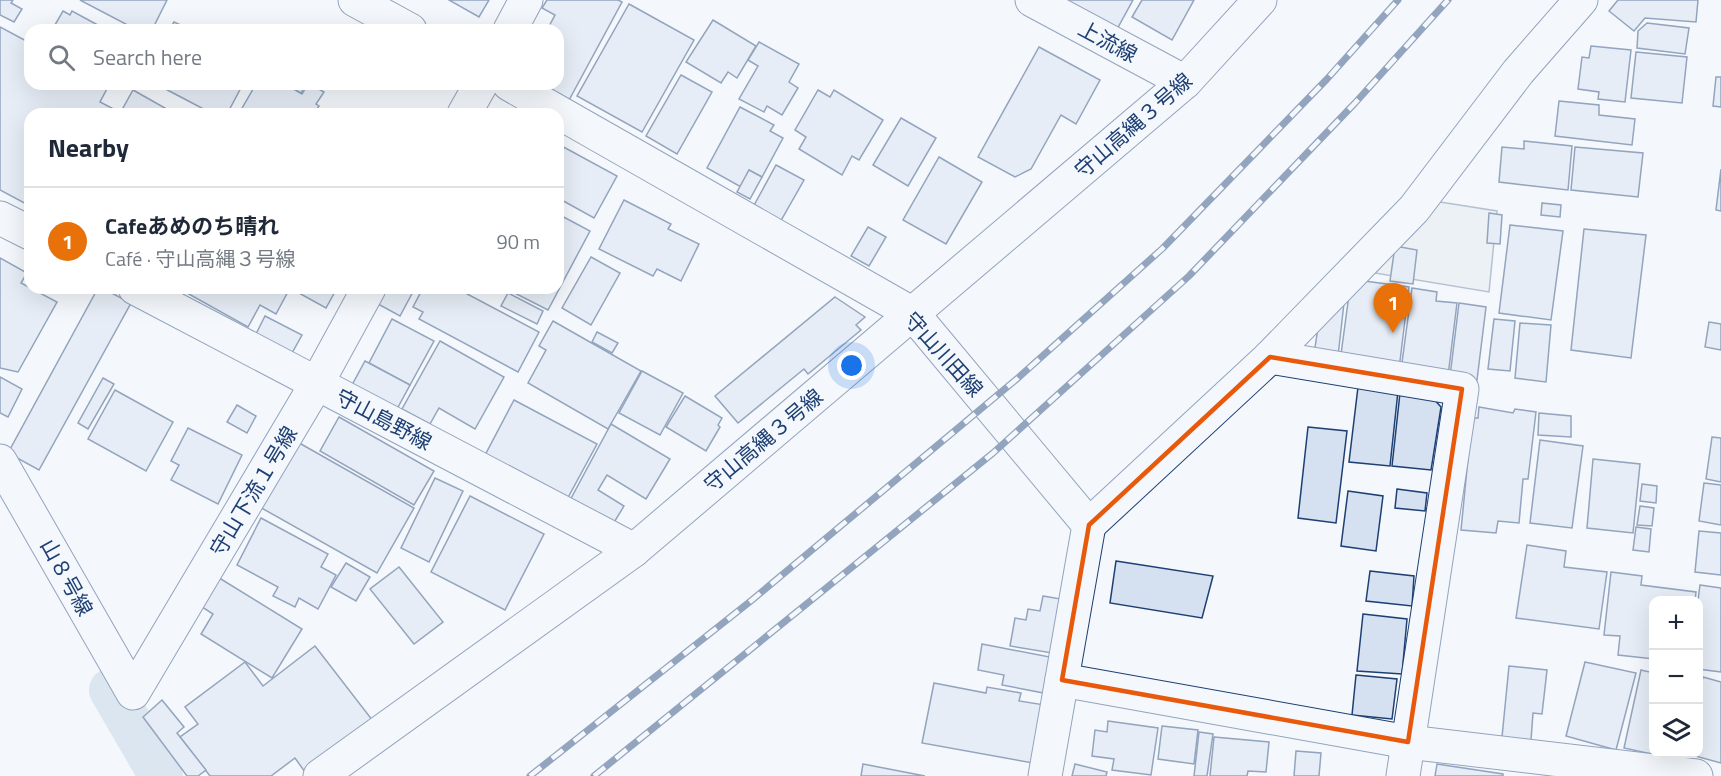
<!DOCTYPE html>
<meta charset="utf-8">
<style>
:root{--surface:#fff;--page:#f2f2f3;--text:#1f2937;--muted:#747a83;--line:#e0e1e3;--accent:#c62828}
body{margin:0;font-family:"Titillium Web","Noto Sans JP",sans-serif;background:var(--page);color:var(--text)}
.controls{position:absolute;right:18px;bottom:18px;display:grid;overflow:hidden;border-radius:12px;box-shadow:0 6px 24px #0002}
.controls button{width:54px;height:54px;display:grid;place-items:center;padding:0;border:0;border-bottom:2px solid var(--line);background:var(--surface);color:var(--text);font:30px sans-serif}
.you{position:absolute;left:852px;top:366px;width:21px;height:21px;margin:-15px;border:4px solid #fff;border-radius:50%;background:#1a73e8;box-shadow:0 0 0 9px #1a73e833}
.badge{display:grid;place-items:center;width:39px;height:39px;border-radius:50%;background:var(--accent);color:#fff;font-size:20px;font-weight:700}
.pin{position:absolute;translate:-50% -50px;filter:drop-shadow(0 2px 3px #0008)}
.pin::after{content:'';position:absolute;top:32px;width:21px;height:18px;background:inherit;clip-path:polygon(0 0,100% 0,50% 100%)}
.list{margin:0;padding:0;list-style:none}
h2{display:flex;justify-content:space-between;align-items:center;height:78px;margin:0;padding:0 24px;font-size:26px}
h2 small{font-size:20px;font-weight:400;color:var(--muted)}
.list li{display:grid;grid-template-columns:39px 1fr auto;gap:18px;align-items:center;box-sizing:border-box;height:108px;padding:0 24px;border-top:2px solid var(--line)}
.list b{display:block;font-size:22px;white-space:nowrap}
.list p{margin:0;font-size:20px;white-space:nowrap;color:var(--muted)}
.list em{font-size:20px;font-style:normal;color:var(--muted)}
.icon{flex:none;width:33px;height:33px;fill:none;stroke:currentColor;stroke-width:2;stroke-linecap:round;stroke-linejoin:round}
.map{position:relative;flex:none;width:1721px;height:776px;overflow:hidden}
.search{position:absolute;background:var(--surface);box-shadow:0 6px 24px #0002;left:24px;top:24px;width:540px;height:66px;display:flex;align-items:center;gap:15px;box-sizing:border-box;padding:0 21px;border-radius:18px;color:var(--muted);font-size:22px}
.panel{position:absolute;background:var(--surface);box-shadow:0 6px 24px #0002;left:24px;top:108px;width:540px;height:186px;border-radius:18px}
.map>svg:first-child{display:block}
</style>
<div class="map">
<svg width="1721" height="776" viewBox="0 0 1721 776">
<rect width="100%" height="100%" fill="#f4f7fb"/>
<!-- parking -->
<path fill="#e3e8f0" stroke="#687fa3" stroke-width="1.5" d="M1440,202L1497,211L1489,292L1375,273Z"/>
<g fill="none" stroke-linecap="round" stroke-linejoin="round">
<!-- canal -->
<path stroke="#bed0e5" stroke-width="44" d="M111,690L161,776"/>
</g>
<!-- building -->
<g fill="#d5e0f0" stroke="#1d3f73" stroke-width="1.5">
<path d="M0,0H13L11,3L22,9L14,22L0,15Z"/>
<path d="M80,0H167L152,30H137Z"/>
<path d="M449,0H489L479,17Z"/>
<path d="M547,0H618L622,2L568,102L535,84H558V30H547L555,15L542,8Z"/>
<path d="M1059,0H1133L1116,31Z"/>
<path d="M1142,0H1194L1172,40L1132,17Z"/>
<path d="M1618,0H1698L1696,22L1645,18L1634,31L1609,11Z"/>
<path d="M629,4L694,40L642,132L577,96Z"/>
<path d="M63,11L70,15L72,11L107,30H52Z"/>
<path d="M713,20L756,46L737,78L728,72L721,83L686,62Z"/>
<path d="M174,22L191,30H169Z"/>
<path d="M1647,23L1689,28L1685,54L1637,48L1638,31Z"/>
<path d="M0,27L30,43V84H107L109,85L100,102L123,114H30V206L0,190Z"/>
<path d="M759,42L799,64L789,82L798,88L782,115L767,106L764,112L739,99L758,66L748,60Z"/>
<path d="M1591,46L1631,50L1625,102L1598,99L1599,92L1578,89L1582,57L1589,58Z"/>
<path d="M1039,47L1100,80L1076,124L1061,115L1031,169L1015,177L978,157Z"/>
<path d="M1636,52L1687,57L1682,103L1631,98Z"/>
<path d="M681,75L712,92L677,154L646,136Z"/>
<path d="M1716,77H1721V107L1713,106Z"/>
<path d="M156,84H243L227,114H213Z"/>
<path d="M256,84L264,86L266,84H285L302,94L308,84H310L324,92L316,104L319,106L314,114H248L241,110Z"/>
<path d="M285,84H306L301,93Z"/>
<path d="M133,90L165,108L161,114H133L123,108Z"/>
<path d="M818,90L830,97L834,90L883,120L859,160L852,156L842,175L799,149L806,137L795,130Z"/>
<path d="M1559,101L1599,105V115L1635,119L1632,145L1555,136Z"/>
<path d="M740,107L774,125L770,131L783,138L762,177L749,170L741,187L707,168Z"/>
<path d="M901,118L936,138L908,186L873,165Z"/>
<path d="M1524,141L1572,146L1568,190L1499,182L1502,147L1524,149Z"/>
<path d="M558,144L617,176L594,218L558,198Z"/>
<path d="M1575,147L1643,153L1638,197L1571,190Z"/>
<path d="M939,157L982,182L946,244L903,220Z"/>
<path d="M776,165L804,180L779,224L752,209Z"/>
<path d="M1721,169V211L1716,210Z"/>
<path d="M749,170L762,177L750,199L737,192Z"/>
<path d="M624,200L671,224L668,229L699,244L681,281L657,269L653,276L599,249Z"/>
<path d="M1542,203L1561,205L1560,217L1541,215Z"/>
<path d="M1489,213L1502,215L1500,244L1487,243Z"/>
<path d="M558,214L590,231L548,310L505,288H558Z"/>
<path d="M1510,225L1563,231L1551,320L1499,313Z"/>
<path d="M868,227L886,237L869,266L851,256Z"/>
<path d="M1584,229L1646,235L1631,358L1571,350Z"/>
<path d="M1395,246L1417,250L1413,284L1390,281Z"/>
<path d="M591,257L620,273L591,325L562,308Z"/>
<path d="M0,258L27,273L21,283L57,302L18,372L0,368Z"/>
<path d="M1357,280L1409,287L1399,369L1340,362L1350,287Z"/>
<path d="M98,288H102L131,303L39,470L8,453Z"/>
<path d="M178,288H337L326,308L290,288L276,314L260,305L248,327Z"/>
<path d="M373,288H415L400,316L367,298Z"/>
<path d="M423,288H456L539,332L518,372L419,319L423,312L413,307Z"/>
<path d="M1412,288L1437,292L1436,301L1457,303L1448,376L1401,370Z"/>
<path d="M508,293L543,311L537,324L501,306Z"/>
<path d="M835,297L865,317L856,325L861,330L808,374L804,369L738,423L715,396Z"/>
<path d="M1344,303L1338,356L1314,354L1318,328Z"/>
<path d="M1459,303L1486,307L1477,380L1450,376Z"/>
<path d="M265,316L302,335L292,353L256,334Z"/>
<path d="M392,319L434,341L410,385L369,363Z"/>
<path d="M1494,319L1515,321L1510,371L1488,369Z"/>
<path d="M553,321L641,371L608,429L528,383L546,350L539,346Z"/>
<path d="M1709,322L1721,324V350L1705,347Z"/>
<path d="M1520,323L1551,325L1546,382L1515,378Z"/>
<path d="M597,332L618,343L612,353L592,342Z"/>
<path d="M440,341L504,377L475,429L439,408L430,424L402,409Z"/>
<path d="M365,361L410,385L397,409L352,385Z"/>
<path d="M642,371L683,393L660,435L619,413Z"/>
<path d="M0,377L22,389L8,417L0,413Z"/>
<path d="M103,378L114,384L88,429L78,423Z"/>
<path d="M1358,387L1398,391L1390,466L1349,462Z"/>
<path d="M115,390L173,422L146,471L88,439Z"/>
<path d="M1400,393L1431,396L1441,407L1431,470L1392,466Z"/>
<path d="M685,396L722,418L718,425L720,427L706,451L666,427Z"/>
<path d="M514,400L597,444L565,503L483,459Z"/>
<path d="M237,405L256,416L247,433L227,422Z"/>
<path d="M1479,407L1513,413L1515,409L1536,412L1528,479H1523L1519,523L1498,521L1496,533L1461,530L1472,418H1478Z"/>
<path d="M1539,413L1571,416V437L1538,435Z"/>
<path d="M339,417L434,471L414,505L320,451Z"/>
<path d="M611,424L670,459L646,499L607,475L598,490L624,506L610,529L568,504Z"/>
<path d="M1308,427L1347,431L1336,523L1298,518Z"/>
<path d="M188,428L242,455L218,504L171,480L179,465L171,461Z"/>
<path d="M1712,437L1721,438V482L1706,479Z"/>
<path d="M294,440L414,508L377,573L258,506Z"/>
<path d="M1540,440L1583,446L1572,528L1530,523Z"/>
<path d="M1593,459L1640,464L1633,533L1587,528Z"/>
<path d="M435,478L463,491L429,562L401,548Z"/>
<path d="M1704,483L1721,485V525L1699,521Z"/>
<path d="M1642,484L1657,486L1656,503L1640,501Z"/>
<path d="M1397,489L1427,493L1425,511L1395,508Z"/>
<path d="M1348,491L1383,496L1376,551L1341,546Z"/>
<path d="M470,496L544,534L505,610L431,572Z"/>
<path d="M1640,506L1654,508L1652,526L1637,525Z"/>
<path d="M261,518L328,554L321,567L336,575L318,609L299,598L295,607L273,596L278,587L237,565Z"/>
<path d="M1636,527L1651,529L1649,552L1633,550Z"/>
<path d="M1699,531L1721,533V575L1695,572Z"/>
<path d="M1527,545L1566,551L1564,567L1607,572L1599,629L1516,618Z"/>
<path d="M1116,561L1213,576L1202,618L1110,603Z"/>
<path d="M346,563L370,577L356,601L331,587Z"/>
<path d="M399,567L443,622L414,644L370,589Z"/>
<path d="M1370,571L1414,576L1412,606L1366,601Z"/>
<path d="M1611,572L1642,576L1641,585L1696,592L1695,600H1654V659L1618,655L1620,636L1604,635Z"/>
<path d="M216,576L302,629L272,678L201,634L213,614L199,605Z"/>
<path d="M1700,585L1721,588V672L1698,669V600Z"/>
<path d="M1043,596L1067,600L1058,654L1010,646L1015,618L1026,620L1028,609L1040,611Z"/>
<path d="M1363,614L1407,619L1402,674L1357,671Z"/>
<path d="M982,644L1055,658L1049,694L1002,685L1004,675L978,670Z"/>
<path d="M315,646L373,721L305,772L295,758L271,776H210L180,737L198,724L185,707L245,662L263,686Z"/>
<path d="M1585,662L1636,673L1616,750L1566,736Z"/>
<path d="M1509,666L1547,670L1542,714L1533,713L1531,740L1502,737Z"/>
<path d="M1641,670L1654,673V754H1680L1679,760L1624,748Z"/>
<path d="M1356,675L1397,679L1392,719L1352,715Z"/>
<path d="M1703,677L1721,682V763L1688,754H1698V697Z"/>
<path d="M934,683L986,693L987,687L1021,693L1019,701L1045,705L1033,763L922,743Z"/>
<path d="M162,700L184,727L177,733L206,770L198,776H187L143,717Z"/>
<path d="M1108,721L1158,728L1151,775L1112,770L1114,759L1092,756L1095,730L1107,732Z"/>
<path d="M1162,726L1198,730L1194,764L1158,759Z"/>
<path d="M1199,732L1213,734L1207,776H1194Z"/>
<path d="M1214,737L1269,742L1266,772L1248,771L1247,776H1210Z"/>
<path d="M1296,751L1321,753L1319,776H1294Z"/>
<path d="M863,764L925,776H861Z"/>
<path d="M1075,764L1107,772L1106,776H1072Z"/>
<path d="M1437,764L1503,774V776H1435Z"/>
</g>
<g fill="none" stroke-linecap="round" stroke-linejoin="round">
<defs>
<g id="minor">
<path d="M355,0L410,30"/>
<path d="M1032,0L1185,82"/>
<path d="M510,30L526,0"/>
<path d="M509,84L913,314L1089,525L1045,776"/>
<path d="M464,114L481,84"/>
<path d="M0,218L30,233"/>
<path d="M135,288L634,550"/>
<path d="M1270,357L1462,389L1403,776"/>
<path d="M0,461L133,693L317,383L369,288"/>
<path d="M1089,525L1270,357L1414,209L1518,72L1581,0"/>
<path d="M1062,680L1408,742L1696,776"/>
<path d="M320,776L634,550L1185,82L1260,0"/>
</g>
</defs>
<!-- minor casing -->
<use href="#minor" stroke="#1d3f73" stroke-width="35"/>
<!-- minor -->
<use href="#minor" stroke="#f4f7fb" stroke-width="33"/>
<defs>
<g id="rail">
<path d="M530,776L752,600L1018,378L1163,248L1327,79L1398,0"/>
<path d="M594,776L993,453L1189,276L1355,103L1448,0"/>
</g>
</defs>
<!-- rail casing -->
<use href="#rail" stroke="#1d3f73" stroke-width="7"/>
<!-- rail -->
<use href="#rail" stroke="#f4f7fb" stroke-width="4.5" stroke-dasharray="14" stroke-linecap="butt"/>
</g>
<!-- marked area -->
<path d="M0 0H1721V776H0ZM1270,357L1462,389L1408,742L1062,680L1089,525Z" fill="#f4f7fb" fill-opacity=".55" fill-rule="evenodd"/>
<path fill="none" stroke="#e8590c" stroke-width="4.5" stroke-linejoin="round" d="M1270,357L1462,389L1408,742L1062,680L1089,525Z"/>
<g text-anchor="middle" dominant-baseline="central" stroke-width="4.5" stroke-linejoin="round" paint-order="stroke">
<!-- street labels -->
<g font-size="21" fill="#1d3f73" stroke="#f4f7fb">
<text transform="translate(1108 41) rotate(28)">上流線</text>
<text transform="translate(1133 125) rotate(-41)">守山高縄３号線</text>
<text transform="translate(944 354) rotate(48)">守山川田線</text>
<text transform="translate(384 419) rotate(28)">守山島野線</text>
<text transform="translate(763 440) rotate(-40)">守山高縄３号線</text>
<text transform="translate(253 491) rotate(-59)">守山下流１号線</text>
<text transform="translate(67 577) rotate(61)">山８号線</text>
</g>
</g>
</svg>
<div class="controls">
<button>+</button>
<button>−</button>
<button><svg class="icon" aria-label="layers" viewBox="0 0 24 24"><path d="M12 4l9 5-9 5-9-5zM3 14l9 5 9-5"/></svg></button>
</div>
<div class="you"></div>
<div class="pin badge" style="left:1393px;top:333px;background:#e8710a">1</div>
<div class="search"><svg class="icon" aria-label="search" viewBox="0 0 24 24"><circle cx="10" cy="10" r="6"/><path d="M15 15l6 6"/></svg>Search here</div>
<section class="panel">
<h2>Nearby<small></small></h2>
<ul class="list">
<li><span class="badge" style="background:#e8710a">1</span><div><b>Cafeあめのち晴れ</b><p>Café · 守山高縄３号線</p></div><em>90 m</em></li>
</ul>
</section>
</div>
